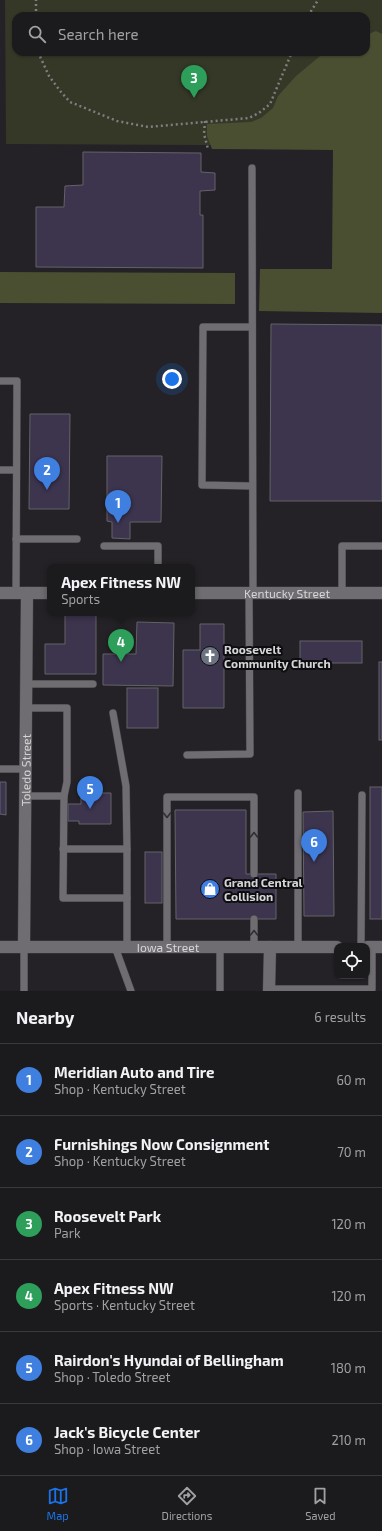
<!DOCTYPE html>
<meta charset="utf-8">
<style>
:root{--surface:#1b1a1c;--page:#242325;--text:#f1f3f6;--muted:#a0a1a3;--line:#39383b;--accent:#1a73e8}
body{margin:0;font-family:"Exo 2",sans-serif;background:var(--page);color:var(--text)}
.controls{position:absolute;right:12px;bottom:12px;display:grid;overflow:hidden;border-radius:8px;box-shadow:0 1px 3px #0004}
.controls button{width:36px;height:36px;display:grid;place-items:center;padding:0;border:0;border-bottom:1px solid var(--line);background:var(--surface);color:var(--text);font:20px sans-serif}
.you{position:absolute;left:172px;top:379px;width:14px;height:14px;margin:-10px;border:3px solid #fff;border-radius:50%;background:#1a73e8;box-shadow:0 0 0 6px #1a73e833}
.badge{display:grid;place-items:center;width:26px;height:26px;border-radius:50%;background:var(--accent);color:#fff;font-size:13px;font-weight:700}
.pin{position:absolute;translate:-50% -33px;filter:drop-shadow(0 1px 2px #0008)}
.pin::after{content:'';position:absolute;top:21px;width:14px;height:12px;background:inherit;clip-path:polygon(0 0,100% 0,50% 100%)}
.popup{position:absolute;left:47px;top:564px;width:148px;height:52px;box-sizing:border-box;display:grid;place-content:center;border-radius:8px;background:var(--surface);filter:drop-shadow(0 1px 3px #0005);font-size:13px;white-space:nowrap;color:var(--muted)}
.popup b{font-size:15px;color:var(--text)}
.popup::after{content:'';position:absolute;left:50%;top:100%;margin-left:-8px;border:8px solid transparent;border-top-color:var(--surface)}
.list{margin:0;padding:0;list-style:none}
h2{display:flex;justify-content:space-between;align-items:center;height:52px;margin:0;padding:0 16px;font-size:17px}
h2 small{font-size:13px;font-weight:400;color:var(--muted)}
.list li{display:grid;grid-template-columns:26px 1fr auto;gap:12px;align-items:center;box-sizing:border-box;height:72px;padding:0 16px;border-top:1px solid var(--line)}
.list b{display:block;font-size:15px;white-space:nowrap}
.list p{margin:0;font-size:13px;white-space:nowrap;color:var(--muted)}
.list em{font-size:13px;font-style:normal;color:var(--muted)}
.icon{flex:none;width:22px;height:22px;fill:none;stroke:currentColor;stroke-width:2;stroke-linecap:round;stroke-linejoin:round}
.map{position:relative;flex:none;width:382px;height:991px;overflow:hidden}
.search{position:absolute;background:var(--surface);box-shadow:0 1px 3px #0004;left:12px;right:12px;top:12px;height:44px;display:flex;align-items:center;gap:10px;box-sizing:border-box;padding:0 14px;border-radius:12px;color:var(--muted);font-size:15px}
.sheet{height:484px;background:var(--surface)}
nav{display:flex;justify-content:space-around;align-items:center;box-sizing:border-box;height:56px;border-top:1px solid var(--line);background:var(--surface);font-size:11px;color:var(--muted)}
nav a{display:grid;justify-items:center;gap:2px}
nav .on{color:var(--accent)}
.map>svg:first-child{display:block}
</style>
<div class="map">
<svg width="382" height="991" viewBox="0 0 382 991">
<rect width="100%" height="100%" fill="#242226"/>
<!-- green -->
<path fill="#353827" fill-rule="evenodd" d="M5,0H382V144L203,145L6,144ZM16,16H366V52H16Z"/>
<!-- forest -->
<g fill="#4b4f32">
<path d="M376,31L382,34V313L259,311L260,269H332L333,150L212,149L207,136V124L251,122L261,118L273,108L278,96L296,76L325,52H366V35Z"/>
<path d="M0,272L235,273V304L0,303Z"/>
</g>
<!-- building -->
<g fill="#3d344e" stroke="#646367">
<path d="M83,152L201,153V172L215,173V190L200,191V215H203V268L36,267V207H64L65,186L83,185Z"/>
<path d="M271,324L382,325V501H270Z"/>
<path d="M30,414H70L69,509H29Z"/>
<path d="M107,456H162L161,522H130V539L112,538V522L107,521Z"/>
<path d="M65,615H96V674H45V644H65Z"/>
<path d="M137,622L174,623L173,686L103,685V654H136Z"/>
<path d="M200,624H224V708H183V650H200Z"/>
<rect x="300" y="641" width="62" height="22"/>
<rect x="379" y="662" width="3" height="78"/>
<rect x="127" y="688" width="31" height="40"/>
<path d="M0,782H6V815L0,814Z"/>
<rect x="370" y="787" width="12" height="132"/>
<path d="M81,793H111V824H79V821H68V804H81Z"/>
<path d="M175,810H246V874H276V919H176Z"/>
<path d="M333,811L334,916H304L303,812Z"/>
<rect x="145" y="852" width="17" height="51"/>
</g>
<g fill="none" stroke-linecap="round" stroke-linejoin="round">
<defs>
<g id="lane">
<path d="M252,168L253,593"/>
<path d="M252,327H203L202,485L252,486"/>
<path d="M0,381H17L16,593"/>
<path d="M0,470H16"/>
<path d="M16,539H77"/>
<path d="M104,546H158V567"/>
<path d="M342,593V546H382"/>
<path d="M26,684H93"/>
<path d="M26,708H67V782L64,796L63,898H127V947"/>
<path d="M113,713L126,786L127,849"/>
<path d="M187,755L250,754L249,593"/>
<path d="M0,769H26"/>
<path d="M25,796H64"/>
<path d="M63,849H127V898"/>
<path d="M254,919V947"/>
<path d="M361,946L362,795"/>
<path d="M115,947L131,991"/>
<path d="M167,947V797H254V874"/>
<path d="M220,947V991"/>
<path d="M298,947V793"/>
<path d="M269,989H372V947"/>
<path d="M24,991V947"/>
</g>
<g id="street">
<path d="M0,593H50"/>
<path id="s1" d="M192,593H382"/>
<path id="s2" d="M24,947L27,593"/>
<path d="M269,991L270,947"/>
</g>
<g id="secondary">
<path id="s3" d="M0,947H337"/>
<path d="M367,947H382"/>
</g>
</defs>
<!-- lane casing -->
<use href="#lane" stroke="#414043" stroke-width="8"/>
<!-- street casing -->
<use href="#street" stroke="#414043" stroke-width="13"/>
<!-- secondary casing -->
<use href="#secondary" stroke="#414043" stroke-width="13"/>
<!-- path -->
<g stroke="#807e81" stroke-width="2.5" stroke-dasharray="2 3" stroke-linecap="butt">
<path d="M36,16V0"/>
<path d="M308,16L318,0"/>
<path d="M38,52L49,76L61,92L70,102L117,121L148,127L249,118L259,113L270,104L292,52"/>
<path d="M205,121L204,134L208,149"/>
</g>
<!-- lane -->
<use href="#lane" stroke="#6f6d71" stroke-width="7"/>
<!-- street -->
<use href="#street" stroke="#6f6d71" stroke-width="12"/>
<!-- secondary -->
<use href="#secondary" stroke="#6f6d71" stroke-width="12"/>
</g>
<!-- one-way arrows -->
<defs><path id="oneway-chevron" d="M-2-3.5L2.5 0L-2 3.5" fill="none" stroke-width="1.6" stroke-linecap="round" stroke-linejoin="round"/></defs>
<g stroke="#2f2e31">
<use href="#oneway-chevron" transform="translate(167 815) rotate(90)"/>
<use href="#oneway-chevron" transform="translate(254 835) rotate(-90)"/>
<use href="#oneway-chevron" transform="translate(254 933) rotate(-90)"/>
</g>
<!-- icons -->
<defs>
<symbol id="church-disc" viewBox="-11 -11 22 22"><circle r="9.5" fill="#6b7280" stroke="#0d0c0e"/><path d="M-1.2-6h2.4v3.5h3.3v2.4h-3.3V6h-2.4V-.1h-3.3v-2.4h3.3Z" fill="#fff"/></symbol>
<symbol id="shop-disc" viewBox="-11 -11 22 22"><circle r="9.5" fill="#3f7fe0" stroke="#0d0c0e"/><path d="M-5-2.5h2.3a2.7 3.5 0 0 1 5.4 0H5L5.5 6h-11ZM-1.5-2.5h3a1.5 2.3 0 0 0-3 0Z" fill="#fff"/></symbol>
</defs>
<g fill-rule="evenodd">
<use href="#church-disc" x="199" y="645" width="22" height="22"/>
<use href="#shop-disc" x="199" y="878" width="22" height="22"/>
</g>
<g text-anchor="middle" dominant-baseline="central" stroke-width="4" stroke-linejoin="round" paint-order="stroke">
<!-- street labels -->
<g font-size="12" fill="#d5d4d6" stroke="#0d0c0e">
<text stroke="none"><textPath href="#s1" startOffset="95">Kentucky Street</textPath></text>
<text stroke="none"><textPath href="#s2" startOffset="177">Toledo Street</textPath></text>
<text stroke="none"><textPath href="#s3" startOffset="168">Iowa Street</textPath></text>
</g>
<!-- poi labels -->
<g font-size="12" font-weight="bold" fill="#d5d4d6" stroke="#0d0c0e" text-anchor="start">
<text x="224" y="649">Roosevelt<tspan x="224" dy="14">Community Church</tspan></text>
<text x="224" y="882">Grand Central<tspan x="224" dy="14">Collision</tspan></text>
</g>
</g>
</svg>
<div class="controls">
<button><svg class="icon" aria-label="locate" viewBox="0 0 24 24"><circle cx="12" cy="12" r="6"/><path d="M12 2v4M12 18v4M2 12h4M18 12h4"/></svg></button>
</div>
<div class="you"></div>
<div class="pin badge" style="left:118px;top:523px;background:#3f7fe0">1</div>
<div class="pin badge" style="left:47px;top:490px;background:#3f7fe0">2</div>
<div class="pin badge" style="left:194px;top:98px;background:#2e9e5b">3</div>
<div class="pin badge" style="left:121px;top:662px;background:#2e9e5b">4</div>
<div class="popup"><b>Apex Fitness NW</b>Sports</div>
<div class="pin badge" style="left:90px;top:809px;background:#3f7fe0">5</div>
<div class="pin badge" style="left:314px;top:862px;background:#3f7fe0">6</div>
<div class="search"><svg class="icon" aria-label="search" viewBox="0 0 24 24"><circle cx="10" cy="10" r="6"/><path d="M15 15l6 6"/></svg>Search here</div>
</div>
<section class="sheet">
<h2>Nearby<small>6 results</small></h2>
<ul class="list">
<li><span class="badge" style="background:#3f7fe0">1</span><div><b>Meridian Auto and Tire</b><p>Shop · Kentucky Street</p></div><em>60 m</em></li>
<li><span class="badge" style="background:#3f7fe0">2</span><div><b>Furnishings Now Consignment</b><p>Shop · Kentucky Street</p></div><em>70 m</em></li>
<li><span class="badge" style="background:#2e9e5b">3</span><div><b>Roosevelt Park</b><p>Park</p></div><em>120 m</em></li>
<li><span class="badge" style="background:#2e9e5b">4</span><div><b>Apex Fitness NW</b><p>Sports · Kentucky Street</p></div><em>120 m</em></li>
<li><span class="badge" style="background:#3f7fe0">5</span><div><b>Rairdon's Hyundai of Bellingham</b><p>Shop · Toledo Street</p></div><em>180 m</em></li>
<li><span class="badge" style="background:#3f7fe0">6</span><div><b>Jack's Bicycle Center</b><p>Shop · Iowa Street</p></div><em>210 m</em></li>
</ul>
</section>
<nav>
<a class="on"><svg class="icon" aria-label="map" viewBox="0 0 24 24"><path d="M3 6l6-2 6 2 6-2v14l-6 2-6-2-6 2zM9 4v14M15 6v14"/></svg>Map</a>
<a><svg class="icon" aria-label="directions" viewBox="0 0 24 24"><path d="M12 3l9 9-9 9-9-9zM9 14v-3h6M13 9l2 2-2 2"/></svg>Directions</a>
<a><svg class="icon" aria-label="saved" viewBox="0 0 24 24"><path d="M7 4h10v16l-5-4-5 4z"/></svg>Saved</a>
</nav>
